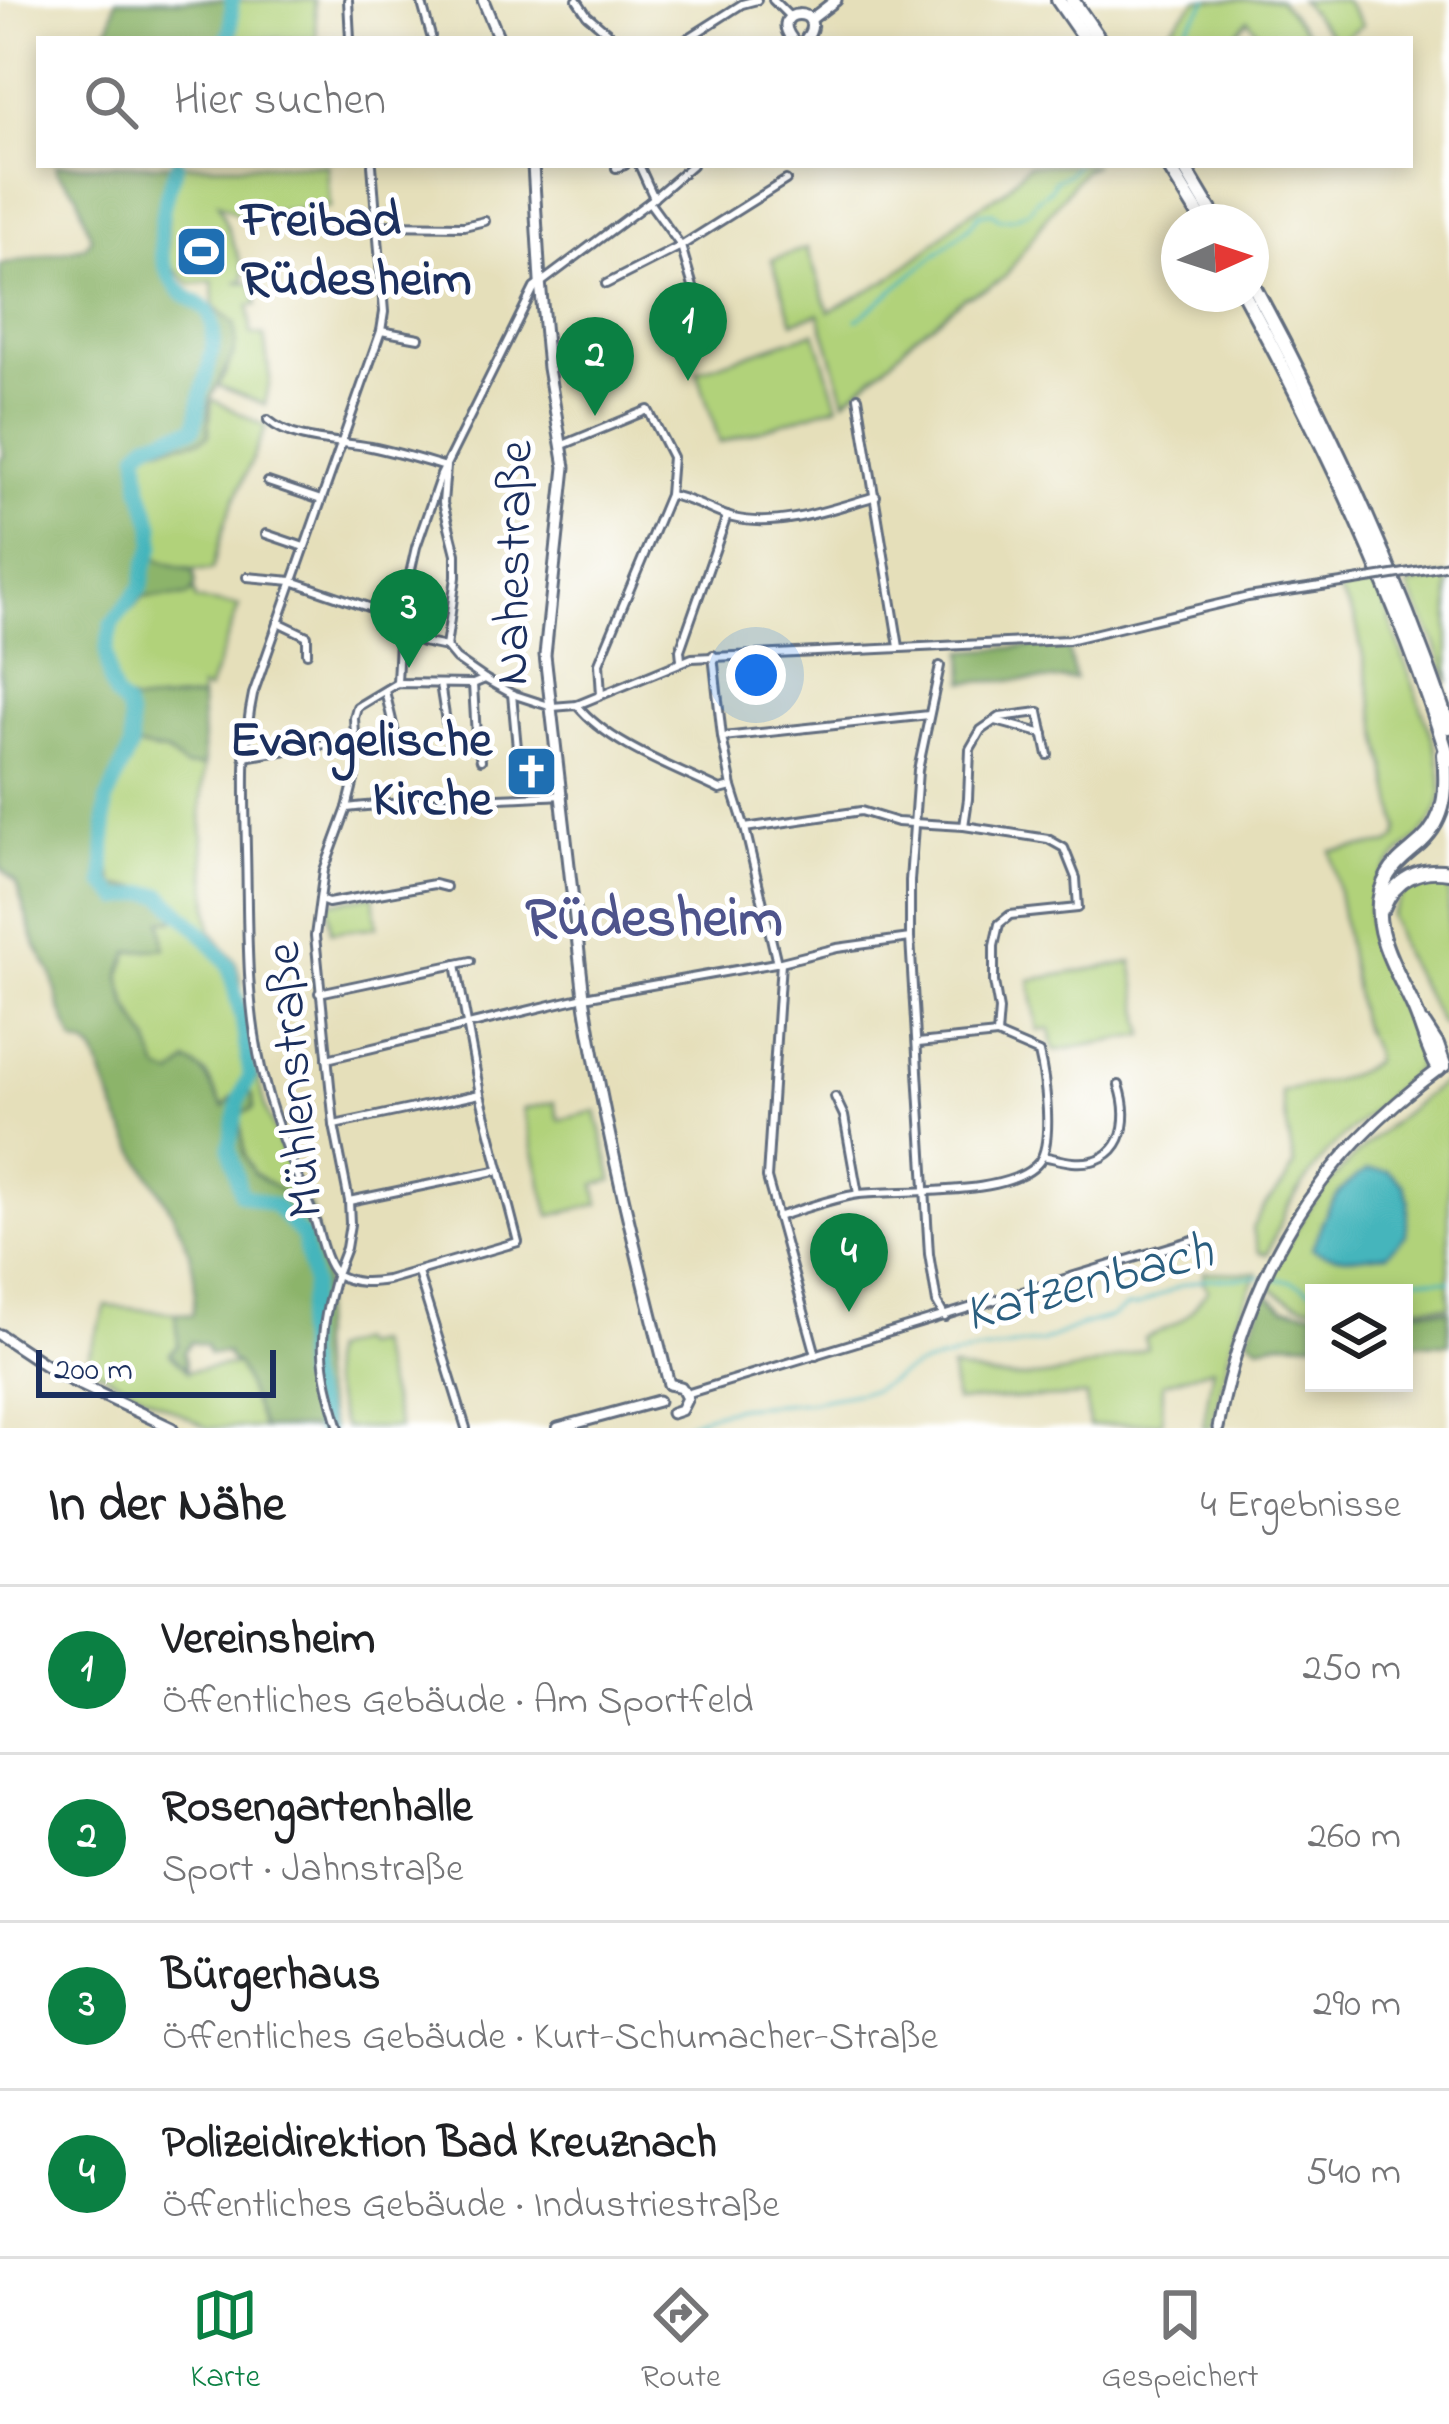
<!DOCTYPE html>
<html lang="de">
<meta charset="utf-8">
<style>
:root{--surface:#fff;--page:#f2f2f2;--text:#202124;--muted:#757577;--line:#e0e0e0;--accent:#0b8043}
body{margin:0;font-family:"Indie Flower",sans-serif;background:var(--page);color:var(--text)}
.controls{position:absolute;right:36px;bottom:36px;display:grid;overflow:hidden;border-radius:0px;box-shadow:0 6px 18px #0003}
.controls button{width:108px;height:108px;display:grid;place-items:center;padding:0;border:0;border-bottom:3px solid var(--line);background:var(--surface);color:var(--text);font:60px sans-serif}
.compass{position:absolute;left:1161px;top:204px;width:108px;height:108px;border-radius:50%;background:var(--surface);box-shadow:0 6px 18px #0003;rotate:87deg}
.scale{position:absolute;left:36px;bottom:30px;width:240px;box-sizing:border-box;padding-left:12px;border:6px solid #1b2f5e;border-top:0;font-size:33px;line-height:42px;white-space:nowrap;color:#1b2f5e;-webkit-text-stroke:9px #fff;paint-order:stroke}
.you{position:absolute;left:756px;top:675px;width:42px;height:42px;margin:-30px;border:9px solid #fff;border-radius:50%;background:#1a73e8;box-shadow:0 0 0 18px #1a73e833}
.badge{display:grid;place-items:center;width:78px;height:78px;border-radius:50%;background:var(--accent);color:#fff;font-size:39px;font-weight:700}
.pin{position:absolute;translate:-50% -99px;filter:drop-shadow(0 3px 6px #0008)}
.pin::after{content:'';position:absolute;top:63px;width:42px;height:36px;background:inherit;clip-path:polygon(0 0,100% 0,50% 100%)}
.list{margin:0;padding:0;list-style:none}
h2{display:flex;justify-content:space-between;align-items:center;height:156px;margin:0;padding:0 48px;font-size:51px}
h2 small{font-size:39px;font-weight:400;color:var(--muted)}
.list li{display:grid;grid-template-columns:78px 1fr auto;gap:36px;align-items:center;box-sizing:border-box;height:168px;padding:0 48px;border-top:3px solid var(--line)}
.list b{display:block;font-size:45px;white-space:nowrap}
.list p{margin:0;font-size:39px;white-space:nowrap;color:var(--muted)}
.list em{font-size:39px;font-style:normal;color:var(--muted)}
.icon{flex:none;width:66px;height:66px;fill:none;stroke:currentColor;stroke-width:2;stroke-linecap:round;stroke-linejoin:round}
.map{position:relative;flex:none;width:1449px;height:1428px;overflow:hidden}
.search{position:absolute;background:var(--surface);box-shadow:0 6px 18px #0003;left:36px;right:36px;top:36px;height:132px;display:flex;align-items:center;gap:30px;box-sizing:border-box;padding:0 42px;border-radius:0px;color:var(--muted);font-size:45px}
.sheet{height:828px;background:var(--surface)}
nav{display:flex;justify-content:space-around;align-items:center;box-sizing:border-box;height:168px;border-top:3px solid var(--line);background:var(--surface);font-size:33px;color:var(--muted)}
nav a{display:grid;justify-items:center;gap:6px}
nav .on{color:var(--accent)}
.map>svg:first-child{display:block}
</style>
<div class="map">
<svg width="1449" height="1428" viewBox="0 0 1449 1428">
<rect width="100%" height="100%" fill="#fff"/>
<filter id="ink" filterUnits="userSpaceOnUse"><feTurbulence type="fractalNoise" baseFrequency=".00833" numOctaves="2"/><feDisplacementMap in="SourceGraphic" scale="24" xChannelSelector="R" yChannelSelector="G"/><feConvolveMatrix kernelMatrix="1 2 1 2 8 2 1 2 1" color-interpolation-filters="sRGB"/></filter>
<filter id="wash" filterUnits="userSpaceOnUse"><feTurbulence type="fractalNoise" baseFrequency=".004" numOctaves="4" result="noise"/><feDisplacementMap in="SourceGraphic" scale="48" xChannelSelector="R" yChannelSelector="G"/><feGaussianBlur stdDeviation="2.7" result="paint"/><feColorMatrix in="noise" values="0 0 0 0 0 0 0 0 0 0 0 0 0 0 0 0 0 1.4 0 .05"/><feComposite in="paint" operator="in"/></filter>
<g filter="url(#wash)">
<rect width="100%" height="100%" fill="#e5dfba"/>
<!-- green -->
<g fill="#b1d27a" stroke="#66806c" stroke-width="3">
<path d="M156,0H314L317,39H180Z"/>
<path d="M1197,0H1279L1312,39H1264L1248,20L1231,39H1160Z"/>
<path d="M1300,0H1344L1363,25L1343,39H1334Z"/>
<path d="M180,165H327L330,207L238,215L218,203L244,271V280L235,282L252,283L257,305L249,306L251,334L264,336L270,379L265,405L217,385L227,372L234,324L214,305L213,282L190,284L169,264C166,229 167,197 180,165Z"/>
<path d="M1028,165H1095L1084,170L1051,211L1005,277L988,288L963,298L934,323L914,336L892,360L845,400L819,314L793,322L772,260L807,248L829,311L886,281L927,250L961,218L1003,192Z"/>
<path d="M815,332L838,405L720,443L697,371Z"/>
<path d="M212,399L266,427L226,520L212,570C197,571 158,566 150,551C146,542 153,532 151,523C150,517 145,512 143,506C137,486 136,470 138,449L201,440L210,419Z"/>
<path d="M1449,576V683L1436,644L1407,586Z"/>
<path d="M1379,584C1390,622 1404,660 1418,698C1428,728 1446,765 1441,797C1431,851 1365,854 1369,920C1371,943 1382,970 1392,991C1403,1016 1422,1041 1417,1069L1326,1153L1288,1206L1267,1254L1259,1252L1252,1228L1266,1204L1284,1184L1294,1165L1281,1092C1310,1085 1350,1081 1374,1062C1375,1043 1365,1038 1360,1020L1331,851L1389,844L1396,839L1399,829L1355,618L1340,593V589Z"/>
<path d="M194,590L196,600L239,606L208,691L200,688L201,698L134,703L118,695C111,672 105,639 122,618C129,611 137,605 143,597L188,596Z"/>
<path d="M138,746L166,752L185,767L204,766L201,814L211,931L235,961L241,978L240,999L249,1041L265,1108L284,1156L311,1209L253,1173L244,1154L240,1115L230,1099L224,1108L206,1074L188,1062L173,1076L159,1071L149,1041L128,1005L120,976L129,952L164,948L162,921L150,888L115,886L110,871L111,800Z"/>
<path d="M1429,880L1449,882V1027L1442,1025L1403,954L1390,916L1403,892Z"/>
<path d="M374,895L377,927L331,932L328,903Z"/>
<path d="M1132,962L1145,1035L1054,1051L1050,1029L1038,1031L1030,980Z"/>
<path d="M1449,1078V1306H1404V1293H1314V1306C1294,1304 1283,1298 1268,1285C1305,1190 1370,1138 1449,1078Z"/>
<path d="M554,1102L559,1120L596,1111L613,1180L595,1185L599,1204L550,1216L523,1109Z"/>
<path d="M1204,1272L1257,1273L1237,1320L1211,1428H1203L1213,1368L1163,1383L1162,1422L1089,1426L1086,1396L955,1401L951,1368C964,1370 976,1374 989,1376C1044,1384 1095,1366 1147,1348L1144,1338C1181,1322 1185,1322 1208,1289L1203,1282Z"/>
<path d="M106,1306L176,1313L178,1345L170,1354L188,1371L238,1364L263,1428H208L85,1364Z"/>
<path d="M356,1341L359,1346L375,1343L399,1428H344L329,1381L327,1363L330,1350Z"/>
</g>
<!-- forest -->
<g fill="#8cb46a" stroke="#547264" stroke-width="3">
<path d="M116,0H237L236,39H102L110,24Z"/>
<path d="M56,165H180C165,204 154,258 188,290C203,303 220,311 234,324C243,362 216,373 209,406C208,415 209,426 209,435L201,440L138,450L136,470L139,491L151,524L148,536L150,551L160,561L193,571C197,582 196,588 188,596L143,597C137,605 129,611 122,618C105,639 111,672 118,695L134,703L201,698L204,766L185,767L166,752L138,747L111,800L110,870L115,886L161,891L176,909L174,920L162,921L165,948L129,952L120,976L127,1005L149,1041L159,1070L173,1076L188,1062C212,1074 209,1089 224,1107L236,1093L246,1090L253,1096L254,1108L240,1115L244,1154L253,1173L302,1203L312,1214L325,1278L317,1344L319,1377L332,1428H263L238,1365L229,1359L227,1353L209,1354L206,1345L191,1342L184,1352L187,1371L170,1353L178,1345L176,1313L192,1315C209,1243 149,1185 121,1123C111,1100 103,1076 94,1052L87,1046L74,1042L60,1007L52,974L36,946L16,883L0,867V459L4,456L0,436V265L85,247L91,238L77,194L57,172Z"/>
<path d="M1067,644L1075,679L965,682L964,651Z"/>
<path d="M1266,1293L1284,1308L1314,1311V1342L1282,1341L1259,1346L1248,1338Z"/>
<path d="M1404,1309L1449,1310V1344L1404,1343Z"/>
</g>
<!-- water -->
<path fill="#45b5bc" stroke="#30728d" stroke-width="3" d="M1368,1170L1388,1171L1404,1185L1409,1201L1406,1235L1387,1254C1362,1257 1334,1261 1312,1249C1324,1214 1334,1188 1368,1170Z"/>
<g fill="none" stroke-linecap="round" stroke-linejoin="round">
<!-- stream -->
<g stroke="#45b5bc" stroke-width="3">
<path d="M1176,39L1208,0"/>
<path d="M857,320L968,228L980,214L992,212L1000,219L1014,218L1030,210L1036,200L1051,189L1055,180L1068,174L1076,165"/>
<path d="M1270,1278L1291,1281L1311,1290L1340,1285L1399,1287L1418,1278L1449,1281"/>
<path d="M684,1425L707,1415L739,1407L808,1402L873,1390L915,1367L968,1353L1042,1342L1079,1326L1112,1317L1126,1307L1138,1306L1182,1285L1205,1279L1261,1277"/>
</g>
<!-- river -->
<g stroke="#45b5bc" stroke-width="15">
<path d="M227,39L231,29L232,0"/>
<path d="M177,165C161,204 148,257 181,292C190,301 205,303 210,316C219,338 208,369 202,391C199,403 199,416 194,428L148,442L138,453L141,488L153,525L154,546L145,566L142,586L112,623L106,650L110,683L116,697L126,707L130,719L131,747L106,802L104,883L120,899L147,893L162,895L200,931L228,964L242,1020L250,1075L239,1100L229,1147L241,1194L275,1206L303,1237L313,1284L303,1330L306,1379L324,1428"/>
</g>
</g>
</g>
<g filter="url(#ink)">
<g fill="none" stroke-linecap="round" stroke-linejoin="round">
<defs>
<g id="street">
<path d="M348,0L350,39"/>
<path d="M421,0L431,36"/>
<path d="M577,0L587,15L615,39"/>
<path d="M773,0L790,17"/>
<path d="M687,39L742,4L757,0"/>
<path d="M639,165L654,198"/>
<path d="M616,168L625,165"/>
<path d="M649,202L681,246L708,338"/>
<path d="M378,225L464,226L485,221"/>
<path d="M606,284L681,246L786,180"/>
<path d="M381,331L419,338"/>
<path d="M858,397L899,647"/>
<path d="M268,420C295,443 337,440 371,447C396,452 422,460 446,467L443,503L456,554V577L446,647"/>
<path d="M563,445L648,410L672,457L669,495L599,663L601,695"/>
<path d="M268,482L321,500"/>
<path d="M669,495C692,498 711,512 733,518C779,529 831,509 876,496"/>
<path d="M266,534L304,547"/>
<path d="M1399,574L1449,565"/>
<path d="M247,577L292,581L400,618"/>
<path d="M278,622L307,636V653"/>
<path d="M401,634L422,642L446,647L456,659L485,679L512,694L552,707L577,705L692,658L1068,640L1248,597L1355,581"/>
<path d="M713,655L722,737L732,787L745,828L777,963"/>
<path d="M681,660L680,650L727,516"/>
<path d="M940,666L918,770L910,881V938L929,1254L937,1303L945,1317"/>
<path d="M397,683L400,618L416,547L441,475L534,288L649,202L692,165"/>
<path d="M440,684L450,747"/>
<path d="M473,684L476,737L481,760"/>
<path d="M385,691L398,746"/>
<path d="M512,694L517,748"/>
<path d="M577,705C609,745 675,768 720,790L732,787"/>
<path d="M996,721L1044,734"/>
<path d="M723,737L929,715"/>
<path d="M244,757L356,739"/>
<path d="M347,808C419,800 491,799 563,795"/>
<path d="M964,826L968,799L970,749L981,730L1000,717L1039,712L1048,755"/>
<path d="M745,828L861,811L897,822L964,826L1048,839L1064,848L1076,878L1078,908L1010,915L999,924L994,946V982L999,1010L997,1035"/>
<path d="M320,900L328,903L434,884L446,887"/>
<path d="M781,962L767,1178L816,1355"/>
<path d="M456,964L480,1094L518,1242L387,1280C368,1283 354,1284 336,1274L346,1248L350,1224L349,1201L334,1125L315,936L324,870L347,808L357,768L354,718L357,707L397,683L473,684L485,679"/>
<path d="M319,993L471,961"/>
<path d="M918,1043L997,1035"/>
<path d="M327,1059L584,997L781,962L837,948L910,938"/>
<path d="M835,1097L844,1116L858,1194"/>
<path d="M334,1125L480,1094"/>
<path d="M1043,1156C1053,1158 1063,1161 1073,1162C1122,1166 1132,1123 1119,1085"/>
<path d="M349,1201L500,1170"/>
<path d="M777,1217C804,1209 832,1198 859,1194C901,1189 1011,1198 1039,1162C1054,1142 1045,1077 1039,1053L997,1035"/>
<path d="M418,1273L466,1428"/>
<path d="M686,1394L1196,1239"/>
<path d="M339,1428C320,1364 316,1339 336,1274C323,1260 320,1233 313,1215C294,1167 272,1119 261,1068C245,997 248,921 246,849C245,796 242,745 253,694L381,331L384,312L372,165"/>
</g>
<g id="secondary">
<path d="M483,0L499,39"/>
<path d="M810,20L836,0"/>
<path d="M792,39C767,7 830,6 806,39"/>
<path d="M533,165L540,281L548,368L565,467L545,655L584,997C604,1127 637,1257 669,1384"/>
<path d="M0,1335L62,1376L172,1428"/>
<path d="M669,1384L681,1387L687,1398L681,1410L672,1413"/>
<path d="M558,1428L658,1401"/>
<path d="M1218,1428C1248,1271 1313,1161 1443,1066"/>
</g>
<g id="highway">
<path d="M1058,0L1085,39"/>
<path d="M1072,0L1099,39"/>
<path d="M1168,165L1203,222"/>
<path d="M1183,165L1217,222"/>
<path d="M1251,281C1329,425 1396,572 1449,727"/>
<path d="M1244,294C1325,443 1399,598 1449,760"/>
<path d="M1383,908C1395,879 1419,867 1449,872"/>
<path d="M1424,1025L1437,1045L1444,1065"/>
<path d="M1439,1069C1427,1050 1423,1028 1414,1008C1396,968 1362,919 1388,875C1396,861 1409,853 1421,842C1447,818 1447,787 1444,754"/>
</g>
</defs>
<!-- street casing -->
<use href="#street" stroke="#626d7e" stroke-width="12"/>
<!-- secondary casing -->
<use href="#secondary" stroke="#626d7e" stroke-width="15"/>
<!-- highway casing -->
<use href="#highway" stroke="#626d7e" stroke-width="18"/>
<!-- street -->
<use href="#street" stroke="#fff" stroke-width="6"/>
<!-- secondary -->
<use href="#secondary" stroke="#fff" stroke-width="9"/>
<!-- highway -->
<use href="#highway" stroke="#fff" stroke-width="12"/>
<defs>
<path id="street-bridge" d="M1355,581L1399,574"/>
</defs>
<!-- street-bridge casing -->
<use href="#street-bridge" stroke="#626d7e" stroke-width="12" stroke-linecap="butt"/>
<!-- street-bridge -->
<use href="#street-bridge" stroke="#fff" stroke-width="6"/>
</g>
</g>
<!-- icons -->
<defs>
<symbol id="stadium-square" viewBox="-11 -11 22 22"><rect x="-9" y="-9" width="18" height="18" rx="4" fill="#1f6fb2" stroke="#fff"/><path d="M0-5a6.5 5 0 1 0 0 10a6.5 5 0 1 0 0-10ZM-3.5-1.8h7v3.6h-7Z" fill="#fff"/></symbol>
<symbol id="church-square" viewBox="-11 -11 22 22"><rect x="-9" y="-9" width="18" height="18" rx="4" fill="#1f6fb2" stroke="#fff"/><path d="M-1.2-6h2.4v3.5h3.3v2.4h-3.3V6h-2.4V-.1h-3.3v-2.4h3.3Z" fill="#fff"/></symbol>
</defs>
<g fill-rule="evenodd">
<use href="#stadium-square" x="172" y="222" width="59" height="59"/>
<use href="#church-square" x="502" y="742" width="59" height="59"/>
</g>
<g text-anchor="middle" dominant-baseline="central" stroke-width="10" stroke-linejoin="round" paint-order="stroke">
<!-- poi labels -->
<g font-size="51" font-weight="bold" fill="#1b2f5e" stroke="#fff" text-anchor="start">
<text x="241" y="222">Freibad<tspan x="241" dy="59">Rüdesheim</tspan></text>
<text x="492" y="742" text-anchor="end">Evangelische<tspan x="492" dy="59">Kirche</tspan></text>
</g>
<!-- street labels -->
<g font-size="51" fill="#1b2f5e" stroke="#fff">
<text transform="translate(516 563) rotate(-89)">Nahestraße</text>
<text transform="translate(297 1080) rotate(-95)">Mühlenstraße</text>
</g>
<!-- water labels -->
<g font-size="54" font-style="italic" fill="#2a5e7f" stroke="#fff">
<text transform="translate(1089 1285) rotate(-15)">Katzenbach</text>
</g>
<!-- quarter labels -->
<g font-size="57" font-weight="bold" fill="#4e548c" stroke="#fff">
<text x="654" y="921">Rüdesheim</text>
</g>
</g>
</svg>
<div class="controls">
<button><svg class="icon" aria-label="layers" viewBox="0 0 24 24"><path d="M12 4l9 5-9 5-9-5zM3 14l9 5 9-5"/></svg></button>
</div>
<svg class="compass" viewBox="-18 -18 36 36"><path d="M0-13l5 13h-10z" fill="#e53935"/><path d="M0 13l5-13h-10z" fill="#757577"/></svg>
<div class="scale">200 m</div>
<div class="you"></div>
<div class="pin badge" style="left:688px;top:381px">1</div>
<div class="pin badge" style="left:595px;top:416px">2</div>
<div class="pin badge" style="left:409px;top:668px">3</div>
<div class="pin badge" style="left:849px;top:1312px">4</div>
<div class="search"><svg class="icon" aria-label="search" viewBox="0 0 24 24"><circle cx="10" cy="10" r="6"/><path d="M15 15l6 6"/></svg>Hier suchen</div>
</div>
<section class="sheet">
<h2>In der Nähe<small>4 Ergebnisse</small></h2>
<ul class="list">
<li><span class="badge">1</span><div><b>Vereinsheim</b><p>Öffentliches Gebäude · Am Sportfeld</p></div><em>250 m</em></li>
<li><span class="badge">2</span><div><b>Rosengartenhalle</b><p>Sport · Jahnstraße</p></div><em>260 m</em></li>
<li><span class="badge">3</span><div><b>Bürgerhaus</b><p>Öffentliches Gebäude · Kurt-Schumacher-Straße</p></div><em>290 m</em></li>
<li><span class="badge">4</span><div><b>Polizeidirektion Bad Kreuznach</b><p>Öffentliches Gebäude · Industriestraße</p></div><em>540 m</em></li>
</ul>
</section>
<nav>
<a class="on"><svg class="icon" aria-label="map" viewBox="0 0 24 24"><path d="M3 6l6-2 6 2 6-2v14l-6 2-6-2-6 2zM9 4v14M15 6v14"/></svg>Karte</a>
<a><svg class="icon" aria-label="directions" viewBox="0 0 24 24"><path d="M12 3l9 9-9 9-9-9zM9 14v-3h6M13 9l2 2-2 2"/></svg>Route</a>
<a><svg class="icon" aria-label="saved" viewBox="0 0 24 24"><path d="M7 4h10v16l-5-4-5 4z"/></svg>Gespeichert</a>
</nav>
